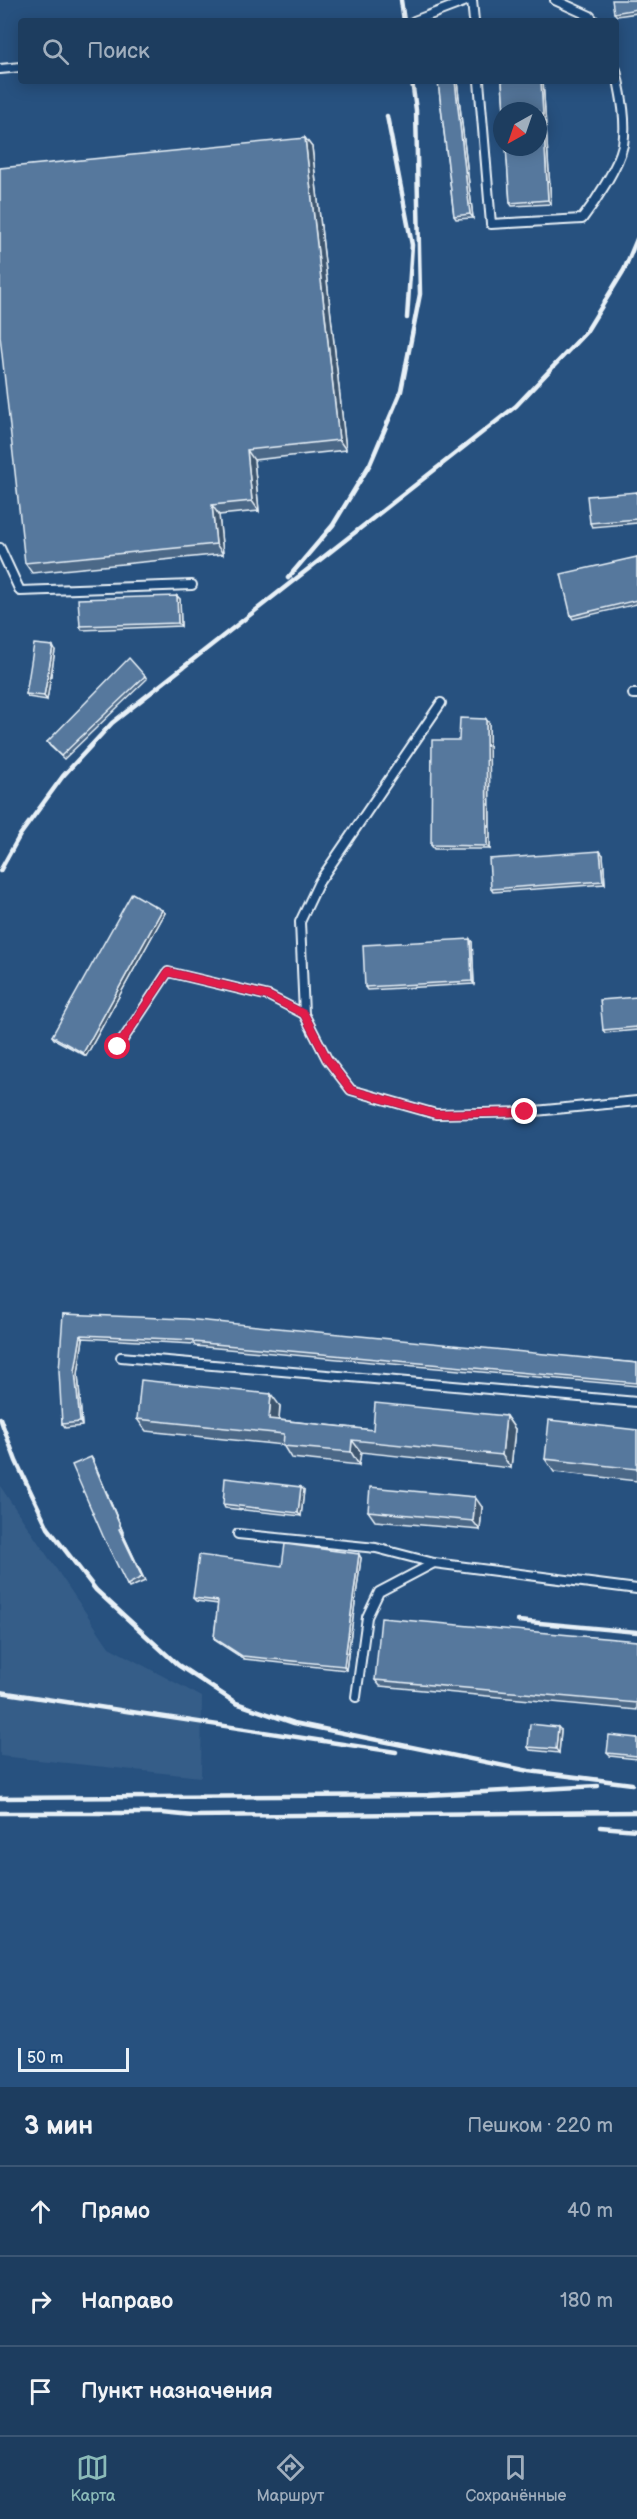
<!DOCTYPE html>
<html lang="ru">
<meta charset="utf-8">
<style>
:root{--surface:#1d3d5f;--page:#2a4868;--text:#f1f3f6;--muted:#a0aebd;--line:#3b5674;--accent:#8bbbb9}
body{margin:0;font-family:"Balsamiq Sans",sans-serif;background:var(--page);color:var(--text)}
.compass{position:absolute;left:493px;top:102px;width:54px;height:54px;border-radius:50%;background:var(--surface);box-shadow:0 3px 15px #0003;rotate:220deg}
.scale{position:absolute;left:18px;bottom:15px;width:111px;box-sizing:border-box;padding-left:6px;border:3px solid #e8f1f8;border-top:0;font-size:16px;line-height:21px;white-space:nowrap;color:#e8f1f8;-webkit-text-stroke:4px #1f4a7a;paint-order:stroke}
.stop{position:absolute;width:18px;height:18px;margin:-14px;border:4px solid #e11d48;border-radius:50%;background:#fff}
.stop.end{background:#e11d48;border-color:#fff;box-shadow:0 2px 6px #0008}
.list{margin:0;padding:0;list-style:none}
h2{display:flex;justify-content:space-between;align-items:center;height:78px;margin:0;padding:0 24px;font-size:26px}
h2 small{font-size:20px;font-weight:400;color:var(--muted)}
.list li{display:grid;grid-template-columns:39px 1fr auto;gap:18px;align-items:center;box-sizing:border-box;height:90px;padding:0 24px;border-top:2px solid var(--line)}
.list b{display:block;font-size:22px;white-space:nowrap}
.list em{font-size:20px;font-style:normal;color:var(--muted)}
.icon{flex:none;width:33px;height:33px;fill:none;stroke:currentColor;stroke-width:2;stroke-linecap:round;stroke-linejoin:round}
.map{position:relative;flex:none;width:637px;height:2087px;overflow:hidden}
.search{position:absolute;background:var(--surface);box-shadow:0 3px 15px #0003;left:18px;right:18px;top:18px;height:66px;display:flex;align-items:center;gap:15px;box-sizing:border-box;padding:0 21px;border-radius:6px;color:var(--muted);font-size:22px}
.sheet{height:348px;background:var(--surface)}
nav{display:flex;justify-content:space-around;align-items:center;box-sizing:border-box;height:84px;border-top:2px solid var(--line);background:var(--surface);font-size:16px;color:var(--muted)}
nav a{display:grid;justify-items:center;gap:3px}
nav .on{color:var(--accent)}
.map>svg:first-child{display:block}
</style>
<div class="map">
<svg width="637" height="2087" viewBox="0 0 637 2087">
<rect width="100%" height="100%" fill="#27517f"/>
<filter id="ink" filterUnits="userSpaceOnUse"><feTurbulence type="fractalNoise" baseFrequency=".0167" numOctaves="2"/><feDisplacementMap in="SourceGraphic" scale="12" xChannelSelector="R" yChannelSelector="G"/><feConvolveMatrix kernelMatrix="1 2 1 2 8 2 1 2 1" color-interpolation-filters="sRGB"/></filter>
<g filter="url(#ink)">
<!-- built -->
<path fill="#355d88" d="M0,1486L109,1647L202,1697L201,1777L0,1756Z"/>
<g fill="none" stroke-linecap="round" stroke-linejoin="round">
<defs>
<g id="service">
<path d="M472,0L474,21"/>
<path d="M555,0L590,16L594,21"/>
<path d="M414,21L469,0"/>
<path d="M0,69L21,67"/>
<path d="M479,81L491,224L582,219C596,201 618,167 623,145C627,120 621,94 616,70"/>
<path d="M0,548L20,591L192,585"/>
<path d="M633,694H637"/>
<path d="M441,703L319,882L300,922L304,1014L327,1059L351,1090L436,1114L525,1112L637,1101"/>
<path d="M118,1047L168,972L269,996L304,1014"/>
<path d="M121,1357L637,1402"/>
<path d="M238,1534L376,1548L434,1563L637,1589"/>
<path d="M356,1697L367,1617L379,1592L434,1563"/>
</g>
</defs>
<!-- service casing -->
<use href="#service" stroke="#e8f1f8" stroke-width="12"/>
<!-- service -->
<use href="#service" stroke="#1f4a7a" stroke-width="8"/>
<!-- rail -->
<g stroke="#e8f1f8" stroke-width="4.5">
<path d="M401,0L404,21"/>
<path d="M387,116L412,245L407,318"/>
<path d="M288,578L333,525L370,464L401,391L420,294L416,110L412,81"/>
<path d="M0,871L20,835L63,776L112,723L516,406L586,332L624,270L637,239"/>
<path d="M0,1418L16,1461L48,1528L96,1590L178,1665L236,1703L294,1723L529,1771L632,1784"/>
<path d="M518,1621L637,1632"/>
<path d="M0,1692L396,1752"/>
<path d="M0,1798L428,1795L598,1786"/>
<path d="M0,1813H162L193,1816L637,1812"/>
<path d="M600,1827L637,1830"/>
</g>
</g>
<!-- wall -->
<g fill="#4b6787" stroke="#e8f1f8" stroke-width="1.5">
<path d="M637,0V13L617,16L614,13Z"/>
<path d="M438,81H457L473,218L456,219L454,216Z"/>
<path d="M502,81H543L551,204L512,206L510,203Z"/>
<path d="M305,138L312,147L346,450L254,460L259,511L219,515L223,554L32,573L25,563Z"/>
<path d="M637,492V523L592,527L590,523Z"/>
<path d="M637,557V604L573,619L571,616Z"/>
<path d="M177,596L180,599L181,626L82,630L80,626Z"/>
<path d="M55,650L47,700L28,697L26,694Z"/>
<path d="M145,676L147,679L64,759L50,746L47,742Z"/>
<path d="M489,723L490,849H434L431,845L459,740Z"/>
<path d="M603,855L605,884L493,892L491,889Z"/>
<path d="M162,910L165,913L86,1056L54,1039L52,1036Z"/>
<path d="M472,942L474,984L367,990L365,987Z"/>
<path d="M637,997V1030L605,1033L603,1030Z"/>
<path d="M63,1314L637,1363V1386L195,1346L194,1344L83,1338L78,1374L82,1426L65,1428L62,1424Z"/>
<path d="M280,1406L279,1420L373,1430L506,1416L515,1429L511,1468L361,1452L359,1465L291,1458L283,1445L146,1431L137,1419Z"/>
<path d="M637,1430V1481L554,1472L545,1459Z"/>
<path d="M91,1457L93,1460L123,1532H122L145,1581L129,1588L127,1585Z"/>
<path d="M304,1490L301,1516L225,1508L223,1504Z"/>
<path d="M482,1507L480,1530L375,1521L368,1511Z"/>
<path d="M361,1558L346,1670L244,1659L216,1641L214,1638L218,1604L196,1601L193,1598L282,1566Z"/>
<path d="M637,1641V1710L380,1686L375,1680Z"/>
<path d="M561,1730L559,1753L530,1750L528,1747Z"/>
<path d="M637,1738V1759L610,1756L607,1753Z"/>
</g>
<!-- shaded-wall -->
<g fill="#3d546e" stroke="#e8f1f8" stroke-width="1.5">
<path d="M455,81H457L473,218L470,214Z"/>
<path d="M541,81H543L551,204L548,200Z"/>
<path d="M305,138L312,147L346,450L339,440Z"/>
<path d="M247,450L254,460L259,511L252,501Z"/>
<path d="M212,505L219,515L223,554L216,544Z"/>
<path d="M177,596L180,599L181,626L178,623Z"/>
<path d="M53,646L55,650L47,700L44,696Z"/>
<path d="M486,719L489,723L490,849L487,846Z"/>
<path d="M600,851L603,855L605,884L603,881Z"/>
<path d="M162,910L165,913L86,1056L83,1053Z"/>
<path d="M470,939L472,942L474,984L472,981Z"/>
<path d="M81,1335L83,1338L78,1374L82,1426L80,1422L75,1371Z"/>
<path d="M271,1394L280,1406L278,1432L269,1419Z"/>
<path d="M506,1416L515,1429L511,1468L502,1455Z"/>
<path d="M352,1440L361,1452L359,1465L351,1452Z"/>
<path d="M91,1457L93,1460L123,1532L121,1528Z"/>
<path d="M301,1487L304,1490L301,1516L298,1513Z"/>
<path d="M475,1497L482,1507L480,1530L473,1521Z"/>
<path d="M119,1529L122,1532L145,1581L142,1577Z"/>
<path d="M359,1554L361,1558L346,1670L344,1666Z"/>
<path d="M558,1727L561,1730L559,1753L556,1749Z"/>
</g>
<!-- building -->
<g fill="#57789d" stroke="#e8f1f8" stroke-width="1.5">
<path d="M612,0H637V9L614,13Z"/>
<path d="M438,81H455L470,214L454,216Z"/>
<path d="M502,81H541L548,200L510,203L506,147H538V111H504Z"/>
<path d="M305,138L339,440L247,450L252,501L212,505L216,544L25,563L0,336V168Z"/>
<path d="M637,492V519L590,523L587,496Z"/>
<path d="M637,557V600L571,616L561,574Z"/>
<path d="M177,596L178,623L80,626L78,599Z"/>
<path d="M34,644L53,646L44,696L26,694Z"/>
<path d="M129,658L145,676L61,756L47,742Z"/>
<path d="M460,718L486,719L487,846L431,845L432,740H459Z"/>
<path d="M600,851L603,881L491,889L489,859Z"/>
<path d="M132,893L162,910L83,1053L52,1036Z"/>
<path d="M470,939L472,981L365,987L363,945Z"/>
<path d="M637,997V1027L603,1030L600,1000Z"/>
<path d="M63,1314L186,1319L637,1363V1383L193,1342V1340L81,1335L75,1371L80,1422L62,1424L59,1371Z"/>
<path d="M141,1380L271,1394L269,1419L373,1430L375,1403L506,1416L502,1455L352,1440L351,1452L283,1446L284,1434L137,1419Z"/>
<path d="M549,1420L637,1430V1469L545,1459Z"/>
<path d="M91,1457L121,1528L119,1529L142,1577L127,1585L103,1536L72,1465Z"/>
<path d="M225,1478L301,1487L298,1513L223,1504Z"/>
<path d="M370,1487L475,1497L473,1521L368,1511Z"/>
<path d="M285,1544L359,1554L344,1666L242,1656L214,1638L218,1601L193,1598L199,1555L282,1566Z"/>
<path d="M381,1618L637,1641V1703L375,1680Z"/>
<path d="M530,1724L558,1727L556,1749L528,1747Z"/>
<path d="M609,1735L637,1738V1756L607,1753Z"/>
</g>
</g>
<g fill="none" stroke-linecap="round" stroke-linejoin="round" filter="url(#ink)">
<!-- route -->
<path stroke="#e11d48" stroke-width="8" d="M118,1047L168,972L269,996L304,1014L327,1059L351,1090L436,1114L525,1112"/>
</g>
</svg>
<svg class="compass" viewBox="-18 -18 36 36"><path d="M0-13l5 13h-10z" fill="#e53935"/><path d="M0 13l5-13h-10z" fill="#a0aebd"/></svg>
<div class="scale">50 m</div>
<div class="stop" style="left:118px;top:1047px"></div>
<div class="stop end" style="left:525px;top:1112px"></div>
<div class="search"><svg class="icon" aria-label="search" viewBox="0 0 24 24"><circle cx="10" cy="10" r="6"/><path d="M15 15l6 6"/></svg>Поиск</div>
</div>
<section class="sheet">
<h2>3 мин<small>Пешком · 220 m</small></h2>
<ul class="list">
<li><svg class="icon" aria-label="ahead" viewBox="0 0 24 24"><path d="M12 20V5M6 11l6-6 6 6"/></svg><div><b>Прямо</b></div><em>40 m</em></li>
<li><svg class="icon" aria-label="right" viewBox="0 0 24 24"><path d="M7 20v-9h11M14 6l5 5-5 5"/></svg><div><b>Направо</b></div><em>180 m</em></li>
<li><svg class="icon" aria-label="arrive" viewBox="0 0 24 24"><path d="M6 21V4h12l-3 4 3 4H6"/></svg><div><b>Пункт назначения</b></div></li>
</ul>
</section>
<nav>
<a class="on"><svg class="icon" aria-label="map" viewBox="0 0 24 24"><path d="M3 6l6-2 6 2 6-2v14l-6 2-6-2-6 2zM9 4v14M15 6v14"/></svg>Карта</a>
<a><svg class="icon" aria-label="directions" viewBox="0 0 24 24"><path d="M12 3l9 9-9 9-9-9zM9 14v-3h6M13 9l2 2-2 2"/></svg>Маршрут</a>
<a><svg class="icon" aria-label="saved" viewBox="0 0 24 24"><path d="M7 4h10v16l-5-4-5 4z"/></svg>Сохранённые</a>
</nav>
